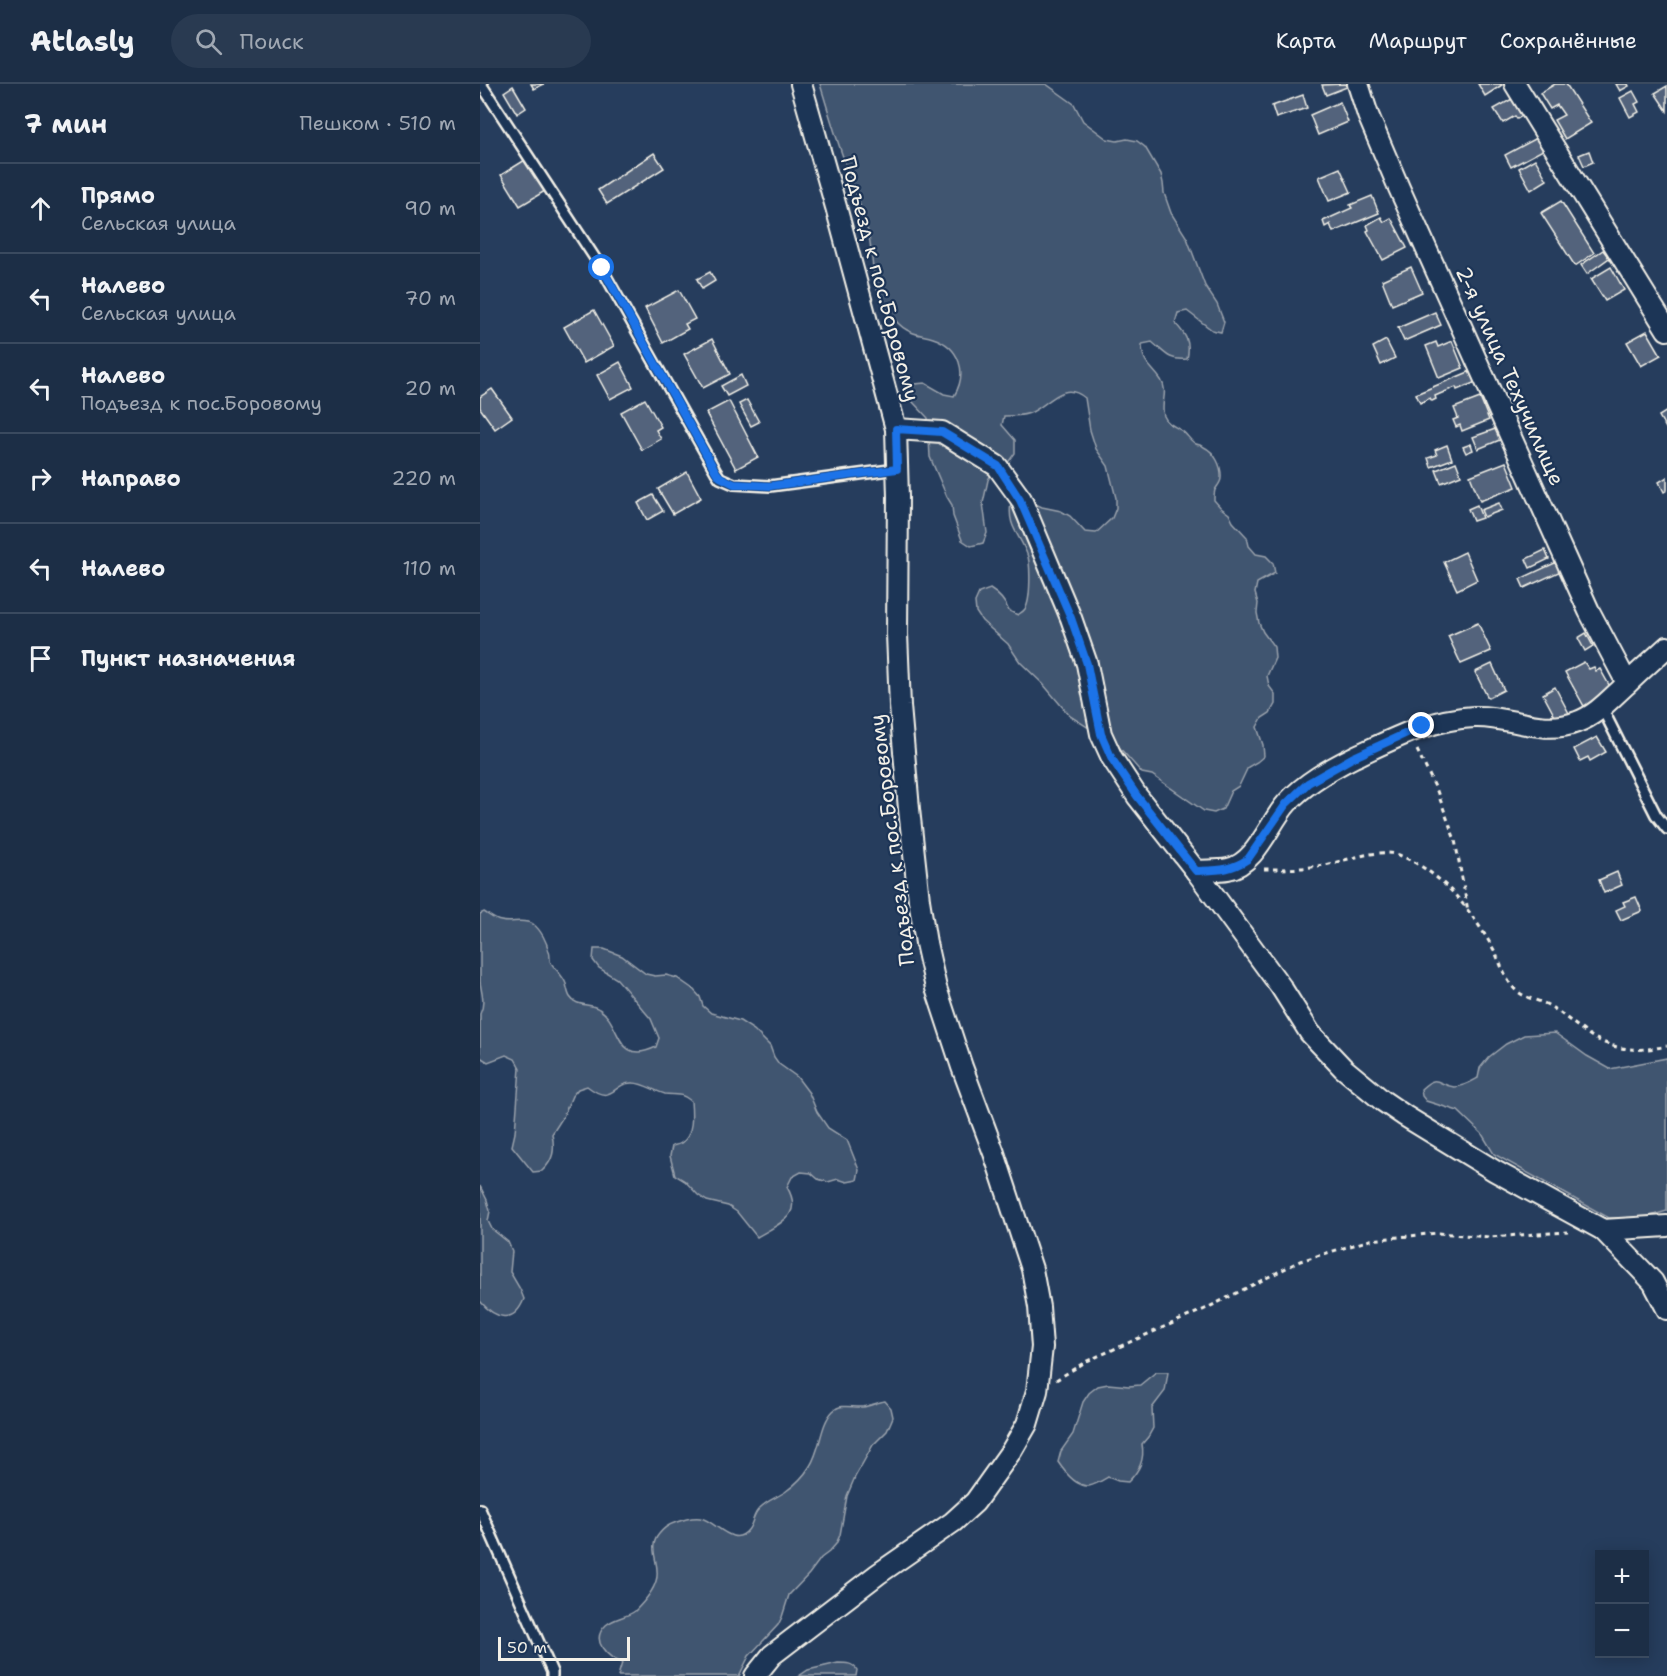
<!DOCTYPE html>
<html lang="ru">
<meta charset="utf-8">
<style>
:root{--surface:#1c2e46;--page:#293a51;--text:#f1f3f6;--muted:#a0a8b3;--line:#3a4a5f}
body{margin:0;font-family:"Shantell Sans",sans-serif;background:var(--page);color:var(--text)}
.controls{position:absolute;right:18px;bottom:18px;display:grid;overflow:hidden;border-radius:0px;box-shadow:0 3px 15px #0003}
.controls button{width:54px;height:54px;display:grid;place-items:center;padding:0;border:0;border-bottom:2px solid var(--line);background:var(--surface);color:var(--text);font:30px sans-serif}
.scale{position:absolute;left:18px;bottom:15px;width:132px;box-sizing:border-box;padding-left:6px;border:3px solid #f4f1e8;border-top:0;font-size:16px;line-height:21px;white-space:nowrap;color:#f4f1e8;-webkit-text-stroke:4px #1d3557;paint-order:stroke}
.stop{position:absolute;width:18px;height:18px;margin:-14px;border:4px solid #1a73e8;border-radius:50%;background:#fff}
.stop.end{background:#1a73e8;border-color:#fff;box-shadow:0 2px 6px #0008}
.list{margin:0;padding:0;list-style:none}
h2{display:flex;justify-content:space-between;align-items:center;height:78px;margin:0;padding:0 24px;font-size:26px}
h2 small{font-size:20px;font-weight:400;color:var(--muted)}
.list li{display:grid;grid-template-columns:39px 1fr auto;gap:18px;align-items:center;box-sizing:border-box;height:90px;padding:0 24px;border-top:2px solid var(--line)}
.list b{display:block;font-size:22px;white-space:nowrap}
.list p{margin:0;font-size:20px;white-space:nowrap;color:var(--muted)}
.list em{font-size:20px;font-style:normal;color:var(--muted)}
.icon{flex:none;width:33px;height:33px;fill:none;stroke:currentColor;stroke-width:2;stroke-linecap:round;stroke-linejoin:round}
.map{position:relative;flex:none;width:1187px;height:1592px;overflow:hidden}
header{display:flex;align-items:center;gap:36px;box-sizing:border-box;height:84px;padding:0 30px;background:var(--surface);border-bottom:2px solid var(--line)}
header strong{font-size:28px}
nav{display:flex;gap:33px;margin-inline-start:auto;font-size:21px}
.search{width:420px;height:54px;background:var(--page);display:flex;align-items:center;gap:15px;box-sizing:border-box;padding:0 21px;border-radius:33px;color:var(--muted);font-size:22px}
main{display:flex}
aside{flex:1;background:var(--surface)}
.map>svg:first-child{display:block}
</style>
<header>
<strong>Atlasly</strong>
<div class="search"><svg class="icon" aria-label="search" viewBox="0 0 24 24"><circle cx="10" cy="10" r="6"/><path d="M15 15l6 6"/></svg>Поиск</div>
<nav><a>Карта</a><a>Маршрут</a><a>Сохранённые</a></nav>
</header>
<main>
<aside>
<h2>7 мин<small>Пешком · 510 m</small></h2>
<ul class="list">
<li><svg class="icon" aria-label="ahead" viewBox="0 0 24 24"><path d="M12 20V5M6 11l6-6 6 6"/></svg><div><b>Прямо</b><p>Сельская улица</p></div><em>90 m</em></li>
<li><svg class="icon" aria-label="left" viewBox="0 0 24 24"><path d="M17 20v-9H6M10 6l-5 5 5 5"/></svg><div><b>Налево</b><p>Сельская улица</p></div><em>70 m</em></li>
<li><svg class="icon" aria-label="left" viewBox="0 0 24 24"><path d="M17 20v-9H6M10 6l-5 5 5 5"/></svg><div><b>Налево</b><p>Подъезд к пос.Боровому</p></div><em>20 m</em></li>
<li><svg class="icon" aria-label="right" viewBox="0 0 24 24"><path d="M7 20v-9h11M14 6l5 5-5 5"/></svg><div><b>Направо</b></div><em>220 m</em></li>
<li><svg class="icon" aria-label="left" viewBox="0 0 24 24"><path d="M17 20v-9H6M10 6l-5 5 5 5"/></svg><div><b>Налево</b></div><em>110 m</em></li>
<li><svg class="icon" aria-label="arrive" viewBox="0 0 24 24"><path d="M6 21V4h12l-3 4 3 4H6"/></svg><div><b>Пункт назначения</b></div></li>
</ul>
</aside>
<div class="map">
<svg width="1187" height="1592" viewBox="0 0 1187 1592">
<rect width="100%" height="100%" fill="#263d5d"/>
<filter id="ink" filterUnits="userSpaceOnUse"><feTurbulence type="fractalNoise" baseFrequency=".0167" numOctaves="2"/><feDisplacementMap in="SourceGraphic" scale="12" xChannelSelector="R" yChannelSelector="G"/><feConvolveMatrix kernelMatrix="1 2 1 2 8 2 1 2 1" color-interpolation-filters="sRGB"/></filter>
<g filter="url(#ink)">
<!-- green -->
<g fill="#40546f" stroke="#9aa2ac" stroke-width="1.5">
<path d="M340,0H566L594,20L603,37L627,55L637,57L647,55L657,57L665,63L681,90L683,99L684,109L691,129L707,154L725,202L737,220L744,238L741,248L732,246L707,227L698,229L695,239C706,251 711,258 707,275C689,277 685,269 672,258L662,260C662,280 671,281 681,296C689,308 680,319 684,332C688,341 695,342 702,347C707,350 710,357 716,360C718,361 722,361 724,363C735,368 742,383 741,394C741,399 737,402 735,406C734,409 734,413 734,416L741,424L749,430L753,438L767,453L769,462L776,470L786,472L793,479L795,489L777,499L775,509L778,519L777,529L779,539L783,548L794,563L795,574L787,592L789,602L795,610V620L790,629L782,634L777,643L783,661L784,672L777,678L768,683L759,702L751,707L743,725L734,729L724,727L672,691L662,689L639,663L590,632L563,600L540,578L528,560L502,537L496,528L495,518L499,509L510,505C520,511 525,517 529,527L538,531C540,529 543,528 545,525C551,517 551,479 547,470C539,449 527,443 531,418L543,414L562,423L581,427L590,432L605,448L616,449L632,434L636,424V414L628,382L616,365L610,346L605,314C583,296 571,319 552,328C543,333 534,331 524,332L522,341L535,356V369L527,380L514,385L508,396L503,419L507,449L503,459L491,462L482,456L473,432L472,421L467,413L450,373L448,334L433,318L430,309L435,300L445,299L464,310L474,312C488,289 480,263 453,254C444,251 435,251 427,246C419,242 413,234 408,227C405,222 401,216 399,211C391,191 393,168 388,148C381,121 371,96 362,70C354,47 347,23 340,0Z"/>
<path d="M4,828C9,831 15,836 21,837C31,840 43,834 53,840C61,846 67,858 69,868C70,869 70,876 70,877C74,885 83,891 86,900C87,904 88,910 90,913C96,923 111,919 119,925C142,939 135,983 176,963L179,954L171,935L137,895L119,884L113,876L114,865H124L142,872L166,890L175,892L186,891L197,894L213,905L220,913L223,922L231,929L260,937L274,946L290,962L294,973L299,980L317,993L329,1009L337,1028L348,1044L367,1056L379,1086L377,1096L367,1098L358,1095L348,1098L338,1095L331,1089L321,1088L312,1093L307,1103C324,1132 300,1139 277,1153L257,1128L248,1122L227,1117L218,1111L205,1097L195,1091L190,1072L192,1062C195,1061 198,1061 201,1059C214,1052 212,1029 211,1017C208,1015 206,1013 203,1012C198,1010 190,1011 185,1010C174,1007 164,999 153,999C132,998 134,1023 107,1002L98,1005L92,1012L83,1033L72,1050C75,1065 74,1076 62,1087L53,1088L32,1062L35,1049L40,984L35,975L26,971L8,978L0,973V930C6,919 1,908 0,897C0,875 0,852 0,830Z"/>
<path d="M1075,949L1107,972L1130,985L1187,974V1127L1163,1134H1129L1014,1070L1002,1050L978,1027L946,1017L942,1012L941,1005C958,989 957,1001 974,1003C983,1003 991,998 998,994L1000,984L1009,973L1026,960L1044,951Z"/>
<path d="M0,1102L7,1116L10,1127L8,1137L12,1145L28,1158L32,1167L30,1188L40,1205L44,1215C34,1241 15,1235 0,1217Z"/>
<path d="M676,1288H688L685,1307L672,1324L673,1344L668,1353L662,1360C665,1376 659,1387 648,1398L638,1397L628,1393C623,1396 615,1401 609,1402C596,1403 584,1387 578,1378L581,1367L593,1350L603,1318L609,1309L618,1302L628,1300L649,1302L660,1301Z"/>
<path d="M405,1317L411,1324L413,1333L407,1347L393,1361L375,1393L367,1412L360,1451L356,1460L349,1468L341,1474L329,1490L309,1511L302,1533L298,1541L269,1572L259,1592H138L142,1579C128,1573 109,1557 126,1541C134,1534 147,1533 155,1527C163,1519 173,1508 176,1497C182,1481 166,1465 179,1450C183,1445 188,1441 194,1439C202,1436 212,1433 220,1434C235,1436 253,1465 268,1446C273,1440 273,1431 278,1426C285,1417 296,1414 305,1408C315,1401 324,1392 330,1382C341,1365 340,1340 353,1327C361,1319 373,1324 383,1323C390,1322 398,1318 405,1317Z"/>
<path d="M358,1579C366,1579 373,1579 377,1586L376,1592H319L328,1586Z"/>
</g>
<!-- building -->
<g fill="#52647b" stroke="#f4f1e8" stroke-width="1.5">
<path d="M51,0H64L54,5Z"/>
<path d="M865,0L867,3L846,11L842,1Z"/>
<path d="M998,0H1022V1L1005,12Z"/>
<path d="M1075,0H1086L1111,39L1085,55L1074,36L1084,31L1077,21L1070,25L1060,9Z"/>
<path d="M1136,0H1148L1149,2L1140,7Z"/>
<path d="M33,2L46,24L37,30L24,8Z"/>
<path d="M1187,2V27L1175,9Z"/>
<path d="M1153,7L1159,18L1155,20L1159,28L1150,33L1140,14Z"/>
<path d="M823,11L827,24L796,34L792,22Z"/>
<path d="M1032,15L1042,32L1037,35L1035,32L1023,39L1014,25Z"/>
<path d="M860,18L868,38L838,51L830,31Z"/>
<path d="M1057,54L1063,66L1031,83L1025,71Z"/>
<path d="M1109,67L1113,78L1104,82L1099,71Z"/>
<path d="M174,69L184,84L127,120L118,106Z"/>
<path d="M1055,75L1067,96L1051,106L1039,84Z"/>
<path d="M45,76L65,107L40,122L21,91Z"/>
<path d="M860,84L871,108L849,117L839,93Z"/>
<path d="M892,112L899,129L853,148L850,140L845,143L843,137L872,124L870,121Z"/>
<path d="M1081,117L1114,169L1095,182L1061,129Z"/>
<path d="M901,133L904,138L911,134L927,164L903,176L887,147L889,146L887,141Z"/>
<path d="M1123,166L1129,174L1107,190L1101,181Z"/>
<path d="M931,183L942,208L912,221L902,196Z"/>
<path d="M1131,183L1144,206L1125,217L1111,195Z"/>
<path d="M230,188L235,197L222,205L217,195Z"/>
<path d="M199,206L215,235L205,240L208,245L183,259L165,224Z"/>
<path d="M114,226L134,262L104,279L84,243Z"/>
<path d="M955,228L961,241L924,257L918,244Z"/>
<path d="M1167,247L1181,271L1161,282L1147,258Z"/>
<path d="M232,255L250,290L223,304L204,270Z"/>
<path d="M906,256L915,274L901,281L893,263Z"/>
<path d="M972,257L983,284L959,294L946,262L956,258L958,263Z"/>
<path d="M140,278L153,303L130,315L117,291Z"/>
<path d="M991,287L996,298L977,306L976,303L955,312L956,315L952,317L950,314L940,319L936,310Z"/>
<path d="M261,291L266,302L247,312L241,302Z"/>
<path d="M12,305L32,333L15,345L0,324V313Z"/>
<path d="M1000,314L1009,336L982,347L980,341L976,343L973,336L978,334L974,324Z"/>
<path d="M165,315L181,343L176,346L181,355L162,366L141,328Z"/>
<path d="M267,316L279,338L271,342L259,320Z"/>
<path d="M249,317L278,373L256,385L226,329Z"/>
<path d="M1187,327V346L1179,332Z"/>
<path d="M1018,344L1022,355L998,365L993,353Z"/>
<path d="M991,360L993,366L986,369L983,363Z"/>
<path d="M967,361L972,375L951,383L948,374L957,371L955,366Z"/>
<path d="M976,378L981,391L961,399L956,386Z"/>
<path d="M1026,378L1036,403L1000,417L990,392Z"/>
<path d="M207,388L221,414L193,430L178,405Z"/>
<path d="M1187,393V406L1184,408L1179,398Z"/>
<path d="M173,411L183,427L167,436L158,419Z"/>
<path d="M1019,419L1022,426L1004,433L1001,426Z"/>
<path d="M997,421L1002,434L993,437L988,425Z"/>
<path d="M1065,466L1069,475L1050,484L1046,475Z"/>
<path d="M985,468L997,496L977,506L964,478Z"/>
<path d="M1077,478L1081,487L1044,504L1040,495Z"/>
<path d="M998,539L1011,567L981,580L968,552Z"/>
<path d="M1106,549L1113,562L1105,567L1098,554Z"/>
<path d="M1104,578L1109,585L1114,583L1116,587L1120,585L1133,608L1105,624L1085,588Z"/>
<path d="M1012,580L1024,606L1008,614L995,588Z"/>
<path d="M1075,603L1091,633L1079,640L1063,610Z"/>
<path d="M1117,653L1126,668L1110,677L1108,673L1100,677L1094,665Z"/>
<path d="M1137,788L1142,801L1124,809L1119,796Z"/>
<path d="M1156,813L1162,827L1141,836L1136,826L1145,822L1143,818Z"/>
</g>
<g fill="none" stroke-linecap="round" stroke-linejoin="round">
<defs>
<g id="lane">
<path d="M1,0L122,185L236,388L240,394L254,400L290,402L417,385"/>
<path d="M1122,624L1176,731L1187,745"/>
<path d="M0,1425L72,1588V1592"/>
</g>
<g id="street">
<path d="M878,0L888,31L919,104L1109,527L1147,599"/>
<path d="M1035,0L1187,246"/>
<path d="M416,345L462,348L517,382L541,415L591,534L607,580L621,650L632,674L657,712L716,787L801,903L830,949L863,984L903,1017L925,1032L1015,1087L1123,1146L1187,1142"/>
<path d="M716,787C726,786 738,787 748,785C776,780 789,739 807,719C825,699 850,685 874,673C913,655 950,635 994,633C1028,631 1062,652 1097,638C1117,631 1131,614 1147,600C1160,587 1174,575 1187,563"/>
<path d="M1123,1146L1173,1198L1187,1225"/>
<path d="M275,1592L292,1571L398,1490L473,1438L495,1418L532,1366L547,1340L557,1307L562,1263L559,1223L552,1185L514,1069L482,983L456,904L446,859L439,816L429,725L420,622L417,550L418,413L416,345L356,123L321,0"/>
</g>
</defs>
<!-- lane casing -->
<use href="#lane" stroke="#f4f1e8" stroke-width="14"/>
<!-- street casing -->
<use href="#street" stroke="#f4f1e8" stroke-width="24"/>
<!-- path -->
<g stroke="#f4f1e8" stroke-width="3" stroke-dasharray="4.5 4.5" stroke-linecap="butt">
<path d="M937,666L957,707L975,756L988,827"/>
<path d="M784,785C802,785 820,785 838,782C861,779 897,763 919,771C962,788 991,826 1014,866C1020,878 1024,892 1032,902C1041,914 1056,915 1068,921C1080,928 1090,937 1101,945C1128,966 1154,969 1187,962"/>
<path d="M576,1296L607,1277L725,1225L820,1177L890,1156L958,1149L1009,1153L1088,1148"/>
</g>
<!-- lane -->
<use href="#lane" stroke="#1d3557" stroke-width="9"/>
<!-- street -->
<use href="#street" stroke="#1d3557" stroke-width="20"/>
</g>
</g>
<g fill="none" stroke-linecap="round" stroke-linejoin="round" filter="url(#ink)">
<!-- route -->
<path stroke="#1a73e8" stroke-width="8" d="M122,184L236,388L240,393L254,400L290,402L417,385L416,345L462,348L518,382L540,416L591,534L607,580L621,650L632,675L657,712L716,787C737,786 750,787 768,775L806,720L828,699L872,674L942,642"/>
</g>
<g text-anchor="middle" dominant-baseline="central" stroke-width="4.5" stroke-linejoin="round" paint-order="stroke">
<!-- street labels -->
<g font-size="21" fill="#f4f1e8" stroke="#1d3557">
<text transform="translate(400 195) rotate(75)">Подъезд к пос.Боровому</text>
<text transform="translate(1030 292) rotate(66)">2-я улица Техучилище</text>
<text transform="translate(412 756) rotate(-97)">Подъезд к пос.Боровому</text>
</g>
</g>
</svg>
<div class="controls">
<button>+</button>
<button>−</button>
</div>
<div class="scale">50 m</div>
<div class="stop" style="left:122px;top:184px"></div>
<div class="stop end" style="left:942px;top:642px"></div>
</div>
</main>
